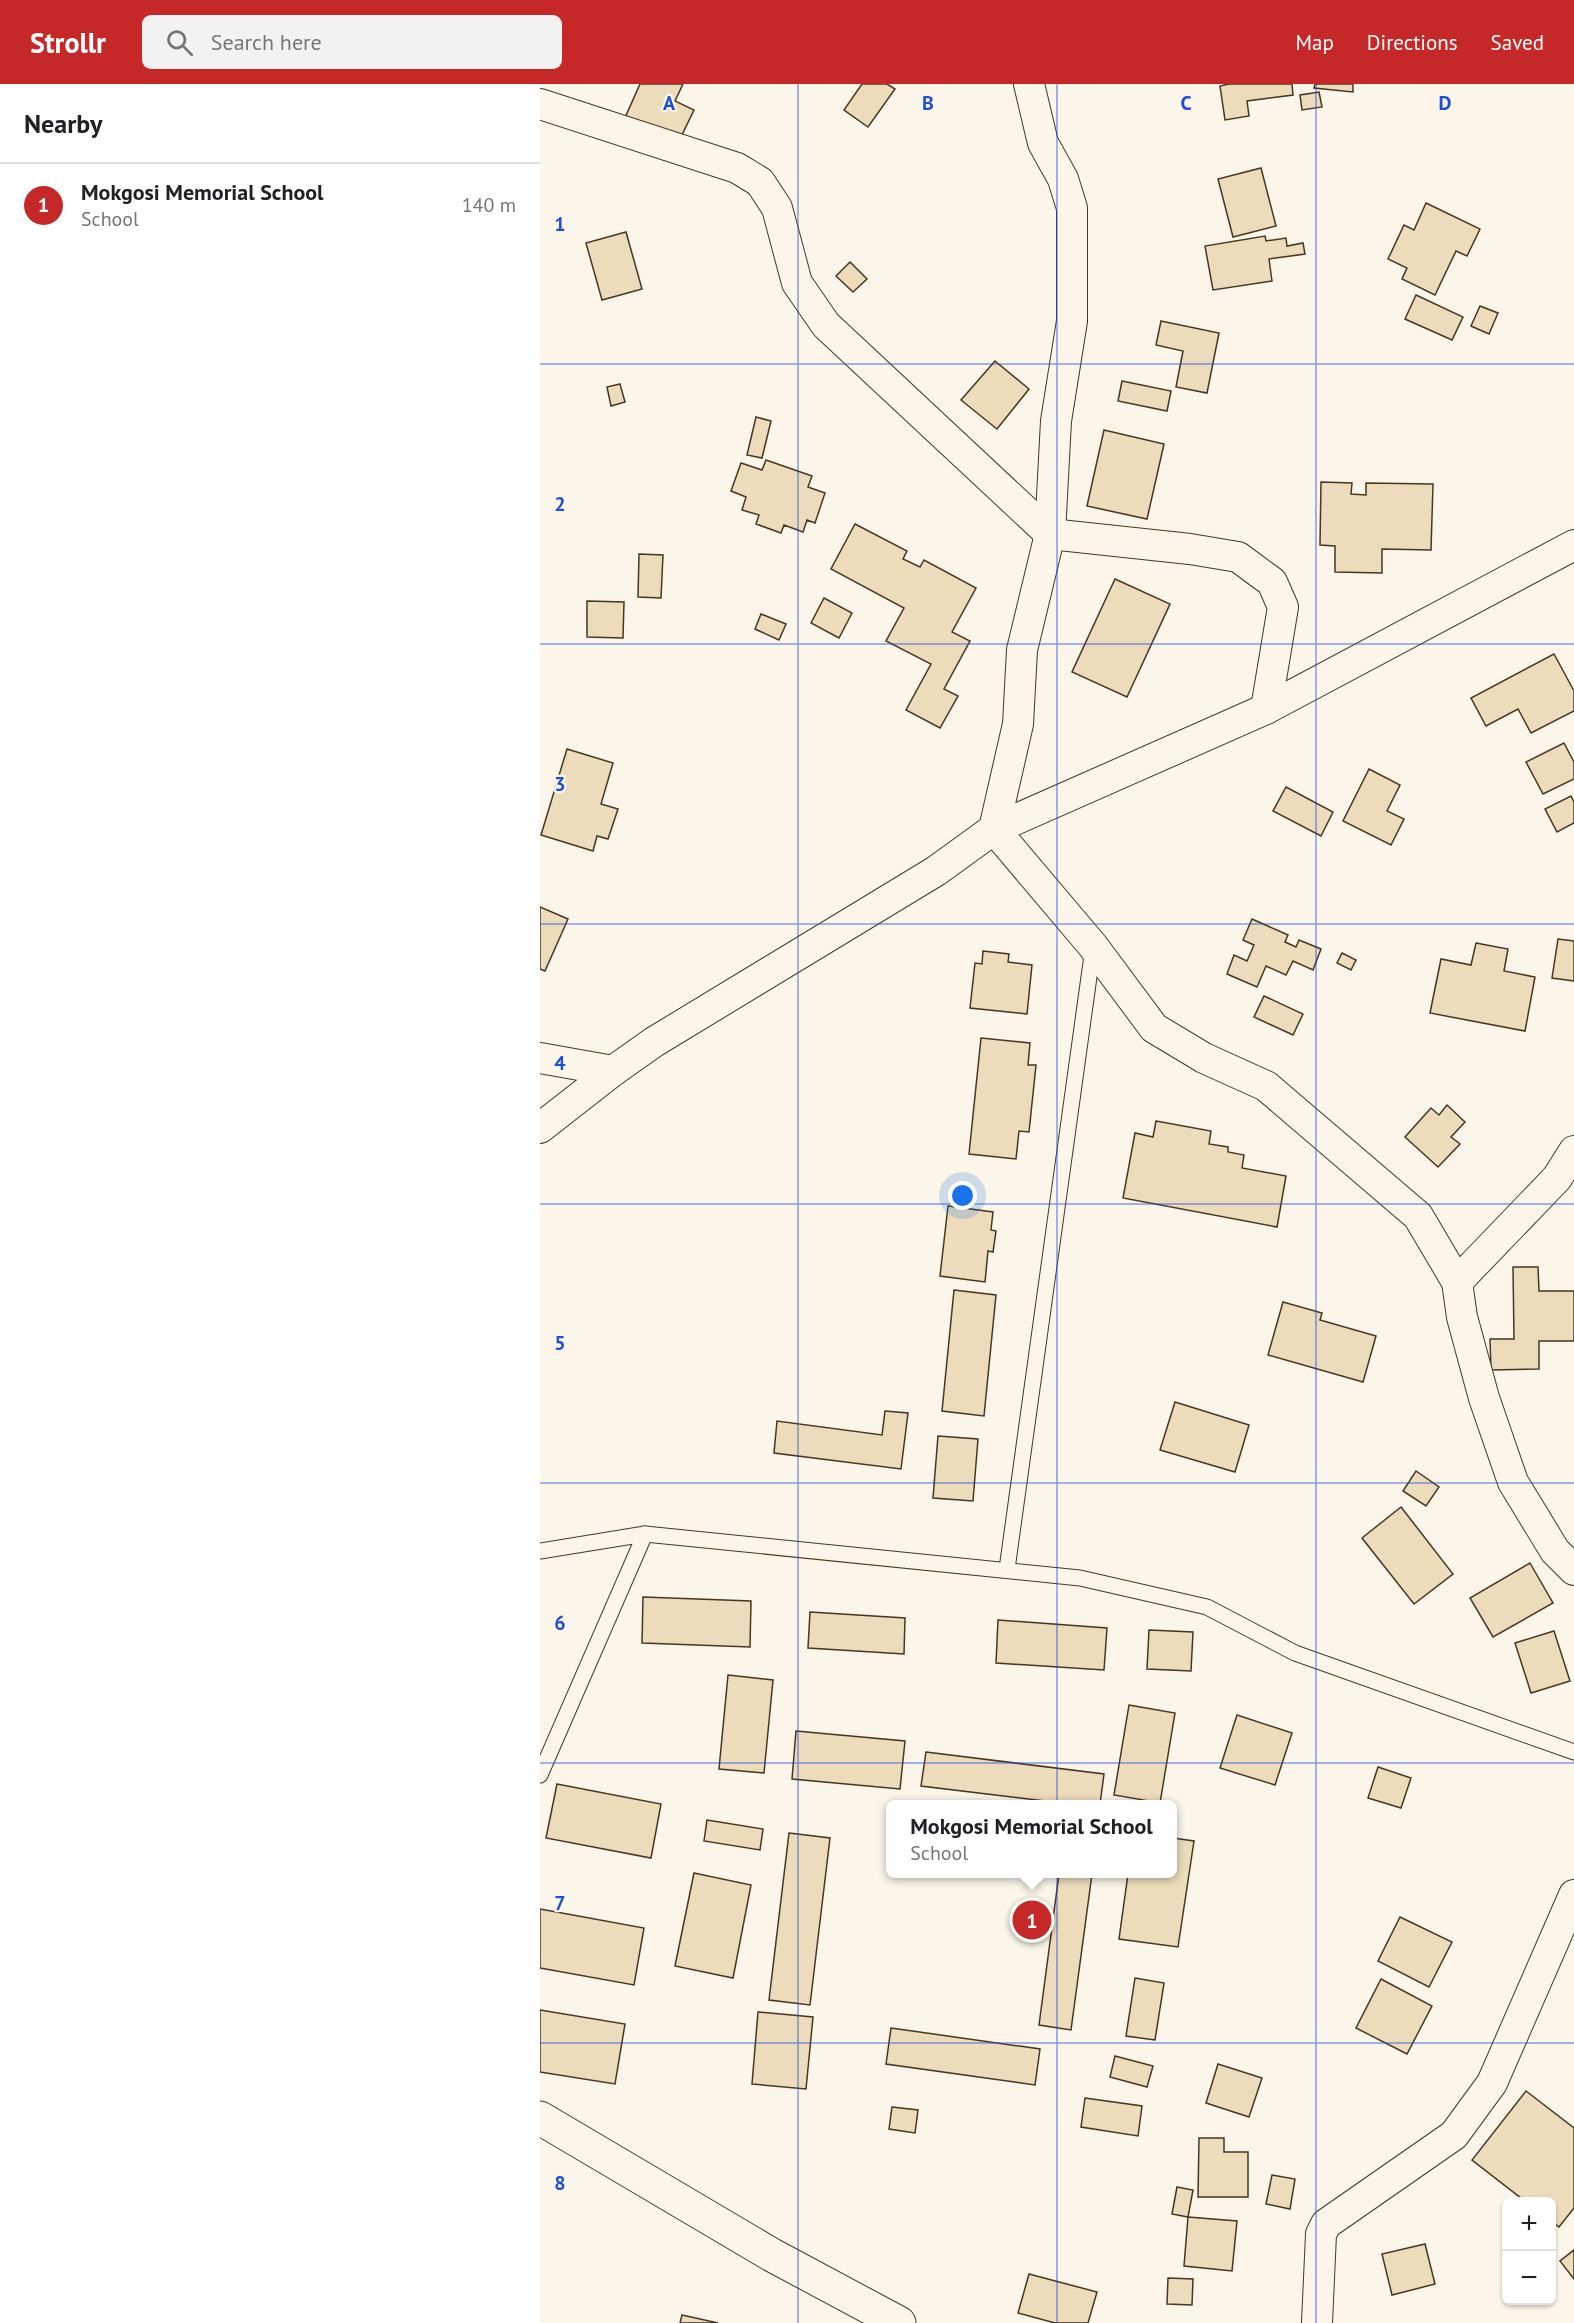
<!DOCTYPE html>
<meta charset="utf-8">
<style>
:root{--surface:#fff;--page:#f2f2f2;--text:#202124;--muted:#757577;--line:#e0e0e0;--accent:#c62828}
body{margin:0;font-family:"PT Sans",sans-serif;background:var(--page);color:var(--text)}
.controls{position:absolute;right:18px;bottom:18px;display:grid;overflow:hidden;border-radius:9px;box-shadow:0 2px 4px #0004}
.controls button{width:54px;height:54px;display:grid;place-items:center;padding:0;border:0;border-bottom:2px solid var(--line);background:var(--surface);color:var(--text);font:30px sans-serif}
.you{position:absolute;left:423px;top:1112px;width:21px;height:21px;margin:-15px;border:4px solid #fff;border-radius:50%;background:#1a73e8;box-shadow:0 0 0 9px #1a73e833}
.badge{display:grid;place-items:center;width:39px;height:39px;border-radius:50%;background:var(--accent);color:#fff;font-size:20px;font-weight:700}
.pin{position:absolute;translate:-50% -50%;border:3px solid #fff;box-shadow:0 2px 6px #0006}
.popup{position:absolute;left:346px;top:1716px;width:291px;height:78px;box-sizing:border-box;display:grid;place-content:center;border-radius:9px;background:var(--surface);filter:drop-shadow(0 2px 4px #0005);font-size:20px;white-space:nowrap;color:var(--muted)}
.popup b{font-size:22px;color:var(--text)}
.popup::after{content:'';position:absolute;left:50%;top:100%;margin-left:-12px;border:12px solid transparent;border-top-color:var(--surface)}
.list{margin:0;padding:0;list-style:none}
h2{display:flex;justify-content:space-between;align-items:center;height:78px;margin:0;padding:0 24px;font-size:26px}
h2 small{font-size:20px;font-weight:400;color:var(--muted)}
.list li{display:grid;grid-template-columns:39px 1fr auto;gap:18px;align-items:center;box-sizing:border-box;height:84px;padding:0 24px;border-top:2px solid var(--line)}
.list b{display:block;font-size:22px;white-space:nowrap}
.list p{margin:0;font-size:20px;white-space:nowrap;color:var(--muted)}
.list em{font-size:20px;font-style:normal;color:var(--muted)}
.icon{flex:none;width:33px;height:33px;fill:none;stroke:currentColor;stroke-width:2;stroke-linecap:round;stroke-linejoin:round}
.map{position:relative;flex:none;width:1034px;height:2239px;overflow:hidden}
header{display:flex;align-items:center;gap:36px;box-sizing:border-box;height:84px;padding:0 30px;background:var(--accent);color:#fff}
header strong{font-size:28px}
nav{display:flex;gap:33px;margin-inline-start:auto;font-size:21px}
.search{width:420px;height:54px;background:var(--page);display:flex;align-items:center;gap:15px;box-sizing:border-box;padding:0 21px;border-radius:9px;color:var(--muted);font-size:22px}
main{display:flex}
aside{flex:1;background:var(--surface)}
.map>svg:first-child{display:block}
</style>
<header>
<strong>Strollr</strong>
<div class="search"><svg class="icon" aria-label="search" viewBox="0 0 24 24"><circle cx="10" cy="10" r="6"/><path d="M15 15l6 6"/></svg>Search here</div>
<nav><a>Map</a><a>Directions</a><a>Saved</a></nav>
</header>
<main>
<aside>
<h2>Nearby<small></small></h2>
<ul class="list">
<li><span class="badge">1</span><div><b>Mokgosi Memorial School</b><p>School</p></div><em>140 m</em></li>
</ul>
</aside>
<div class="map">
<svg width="1034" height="2239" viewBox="0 0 1034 2239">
<rect width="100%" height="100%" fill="#fbf6e9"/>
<!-- building -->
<g fill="#ecdcbc" stroke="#4a3520" stroke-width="1.5">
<path d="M100,0H143L135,17L154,26L137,61L84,36Z"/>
<path d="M322,0H347L355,5L328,43L304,26Z"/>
<path d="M689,0H752L753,11L707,17L709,32L685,36L680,2Z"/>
<path d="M775,0H813V8L774,4Z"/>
<path d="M779,8L782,23L762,26L760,11Z"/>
<path d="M721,84L736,142L693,153L678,95Z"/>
<path d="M886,119L940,145L927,172L916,167L895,211L862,195L867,184L848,175L864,141L874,146Z"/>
<path d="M86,148L102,205L62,216L46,159Z"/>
<path d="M725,152L726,157L746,154L747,162L763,159L765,170L729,175L732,197L673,206L665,162Z"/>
<path d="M310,178L327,195L313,208L296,192Z"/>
<path d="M876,211L923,233L912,256L865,235Z"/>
<path d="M940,222L958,229L949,250L931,242Z"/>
<path d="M621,237L679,249L667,309L636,303L643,267L616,261Z"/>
<path d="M455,277L489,305L457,345L421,316Z"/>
<path d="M582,297L631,307L627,327L578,317Z"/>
<path d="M80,300L85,318L71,322L67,303Z"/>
<path d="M216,333L231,337L222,374L207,371Z"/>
<path d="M564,346L624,360L607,435L547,422Z"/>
<path d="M226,376L272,392L268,403L285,409L275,439L267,436L263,448L244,441L241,449L216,440L219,431L202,426L206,413L191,407L201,379L222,386Z"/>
<path d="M781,398L812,399L811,410L826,411V399L893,400L891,466L842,465V489L795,488V462L780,461Z"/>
<path d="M315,440L367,467L363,475L380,483L384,476L436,504L412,548L430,557L404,605L418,612L400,644L366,626L391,580L346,557L364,524L291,485Z"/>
<path d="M99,470L123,471L121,514L98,513Z"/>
<path d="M575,495L630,520L587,613L532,588Z"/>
<path d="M284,514L312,529L299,554L271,539Z"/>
<path d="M47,517L84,518L83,554L47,553Z"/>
<path d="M221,530L246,540L239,556L215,545Z"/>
<path d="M1014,570L1034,607V627L991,649L978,625L946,642L931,614Z"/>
<path d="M1024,659L1034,678V695L1003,710L986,678Z"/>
<path d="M27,665L73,679L61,720L78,725L68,755L57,752L53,767L1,751Z"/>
<path d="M829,685L860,701L847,727L864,735L851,761L803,737Z"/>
<path d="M746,703L793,728L781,752L733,727Z"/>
<path d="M1031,712L1034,718V739L1017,748L1005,725Z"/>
<path d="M0,823L28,835L5,887L0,885Z"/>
<path d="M712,835L748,851L745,858L756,863L759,856L781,865L773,886L753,877L746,891L726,882L717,903L687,890L694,871L707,877L714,861L703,856Z"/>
<path d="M1018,855L1034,857V897L1012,894Z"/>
<path d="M936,859L968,865L964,887L995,893L985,947L890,929L901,875L931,881Z"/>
<path d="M443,867L469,870L468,878L492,881L487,930L430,924L435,879L442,880Z"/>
<path d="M802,869L816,876L811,886L797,879Z"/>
<path d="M724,912L763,930L753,951L714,933Z"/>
<path d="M441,954L490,959L488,981H496L489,1048L479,1047L476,1075L429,1070Z"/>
<path d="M907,1021L925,1038L911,1053L920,1060L898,1083L865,1053L891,1024L899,1031Z"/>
<path d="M616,1037L671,1047L669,1060L688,1063V1068L704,1071L702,1084L746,1092L737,1143L583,1114L595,1049L613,1053Z"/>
<path d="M408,1122L453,1128L451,1146L456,1147L453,1168L448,1167L445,1198L400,1192Z"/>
<path d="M973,1183H998L999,1207H1034V1257H999V1285L951,1286L950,1255H974Z"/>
<path d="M414,1206L456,1211L444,1332L402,1327Z"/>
<path d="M743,1218L782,1229L780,1236L836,1252L823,1298L728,1271Z"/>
<path d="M635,1318L709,1341L695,1388L620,1366Z"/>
<path d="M345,1327L368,1329L361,1385L234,1369L237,1337L342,1351Z"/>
<path d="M398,1352L438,1355L433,1417L393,1414Z"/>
<path d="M876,1387L899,1403L886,1422L863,1407Z"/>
<path d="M861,1423L913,1490L874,1520L822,1454Z"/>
<path d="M990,1479L1013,1519L953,1553L930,1514Z"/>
<path d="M103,1513L211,1517L210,1563L102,1559Z"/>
<path d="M270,1528L365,1534L364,1570L268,1564Z"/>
<path d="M458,1536L567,1544L564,1586L456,1579Z"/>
<path d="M609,1546L653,1548L651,1587L607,1585Z"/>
<path d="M1014,1547L1030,1597L991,1609L975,1559Z"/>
<path d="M188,1591L233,1596L224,1689L179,1685Z"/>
<path d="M589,1621L635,1629L620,1719L574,1711Z"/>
<path d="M697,1631L752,1649L735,1701L680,1684Z"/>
<path d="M256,1647L365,1657L360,1705L252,1695Z"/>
<path d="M386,1668L564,1690L560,1720H530L381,1702Z"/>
<path d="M838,1683L871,1694L861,1724L828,1714Z"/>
<path d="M17,1700L121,1720L111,1774L6,1754Z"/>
<path d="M167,1736L223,1745L220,1766L164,1757Z"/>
<path d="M249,1749L290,1754L270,1921L229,1916Z"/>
<path d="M633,1754L654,1757L638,1863L579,1855L588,1790H633Z"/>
<path d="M154,1789L211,1801L193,1894L135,1882Z"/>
<path d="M519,1790H552L531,1946L499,1941Z"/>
<path d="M0,1825L104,1844L94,1901L0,1884Z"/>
<path d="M860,1833L912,1858L889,1903L838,1877Z"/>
<path d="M595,1894L624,1899L615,1956L586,1952Z"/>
<path d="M841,1895L892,1922L867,1970L816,1944Z"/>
<path d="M0,1926L85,1940L75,2000L0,1988Z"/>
<path d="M218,1928L273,1933L266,2005L212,2000Z"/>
<path d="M351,1944L500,1965L495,2001L346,1980Z"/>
<path d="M575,1972L613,1982L607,2003L570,1993Z"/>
<path d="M678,1980L722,1994L709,2033L666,2019Z"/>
<path d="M986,2007L1034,2044V2124L1019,2143L1011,2137V2118H986L932,2076Z"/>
<path d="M545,2014L602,2022L598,2052L541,2043Z"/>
<path d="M352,2023L378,2026L375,2049L349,2045Z"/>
<path d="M659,2054H684V2068H708V2113H658Z"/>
<path d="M732,2091L755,2095L750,2125L726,2120Z"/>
<path d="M637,2103L653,2106L648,2133L632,2130Z"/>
<path d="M648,2133L697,2137L692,2187L644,2182Z"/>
<path d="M885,2160L895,2200L852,2211L842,2170Z"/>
<path d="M1034,2166V2195L1020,2177Z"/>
<path d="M489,2190L557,2208L548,2239H515L478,2229Z"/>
<path d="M628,2194L653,2195L652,2221L627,2220Z"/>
<path d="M142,2231L178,2239H140Z"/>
</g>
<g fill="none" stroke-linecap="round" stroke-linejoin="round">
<defs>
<g id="lane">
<path d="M0,1467L105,1450L540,1494L667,1523L755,1569L1034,1668"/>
<path d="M467,1485L553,864"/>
<path d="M0,1691L105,1450"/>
</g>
<g id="street">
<path d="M489,0L503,59L523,95L532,124V237L516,337L510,450L482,566L478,640L454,745L553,862L614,944L664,974L726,1002L878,1132L917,1198L922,1233L944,1314L973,1398L1015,1467L1034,1486"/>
<path d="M0,20L197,84L220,98L237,124L257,199L286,241L510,450L650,465L698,473L732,498L743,523L726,625"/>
<path d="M0,974L73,987"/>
<path d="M0,1044L73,987L114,958L396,787L454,745L726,625L1034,461"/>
<path d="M917,1198L1017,1094L1034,1067"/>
<path d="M777,2239L781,2150L786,2140L914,2051L952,1999L1034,1811"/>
</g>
<path id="secondary" d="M0,2034L232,2171L359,2239"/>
</defs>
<!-- lane casing -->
<use href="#lane" stroke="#4a3520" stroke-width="17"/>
<!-- street casing -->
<use href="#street" stroke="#4a3520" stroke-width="32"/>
<!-- secondary casing -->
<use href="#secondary" stroke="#4a3520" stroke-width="35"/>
<!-- lane -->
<use href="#lane" stroke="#fbf6e9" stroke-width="15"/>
<!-- street -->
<use href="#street" stroke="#fbf6e9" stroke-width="30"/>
<!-- secondary -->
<use href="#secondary" stroke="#fbf6e9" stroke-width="33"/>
</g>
<!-- grid -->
<path fill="none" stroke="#1d4ed8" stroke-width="1.5" stroke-opacity="0.55" d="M258,0V2239M517,0V2239M776,0V2239M0,280H1034M0,560H1034M0,840H1034M0,1120H1034M0,1399H1034M0,1679H1034M0,1959H1034"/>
<g font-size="20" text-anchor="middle" font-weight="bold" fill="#1d4ed8" stroke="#fbf6e9" stroke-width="4.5" stroke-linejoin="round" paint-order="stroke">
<text x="129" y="26">A</text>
<text x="388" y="26">B</text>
<text x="646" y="26">C</text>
<text x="905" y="26">D</text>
<text x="20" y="147">1</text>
<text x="20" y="427">2</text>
<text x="20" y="707">3</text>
<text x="20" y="986">4</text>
<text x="20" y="1266">5</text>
<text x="20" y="1546">6</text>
<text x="20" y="1826">7</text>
<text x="20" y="2106">8</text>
</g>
</svg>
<div class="controls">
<button>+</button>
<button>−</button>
</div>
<div class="you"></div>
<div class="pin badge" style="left:492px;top:1836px">1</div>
<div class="popup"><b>Mokgosi Memorial School</b>School</div>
</div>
</main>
